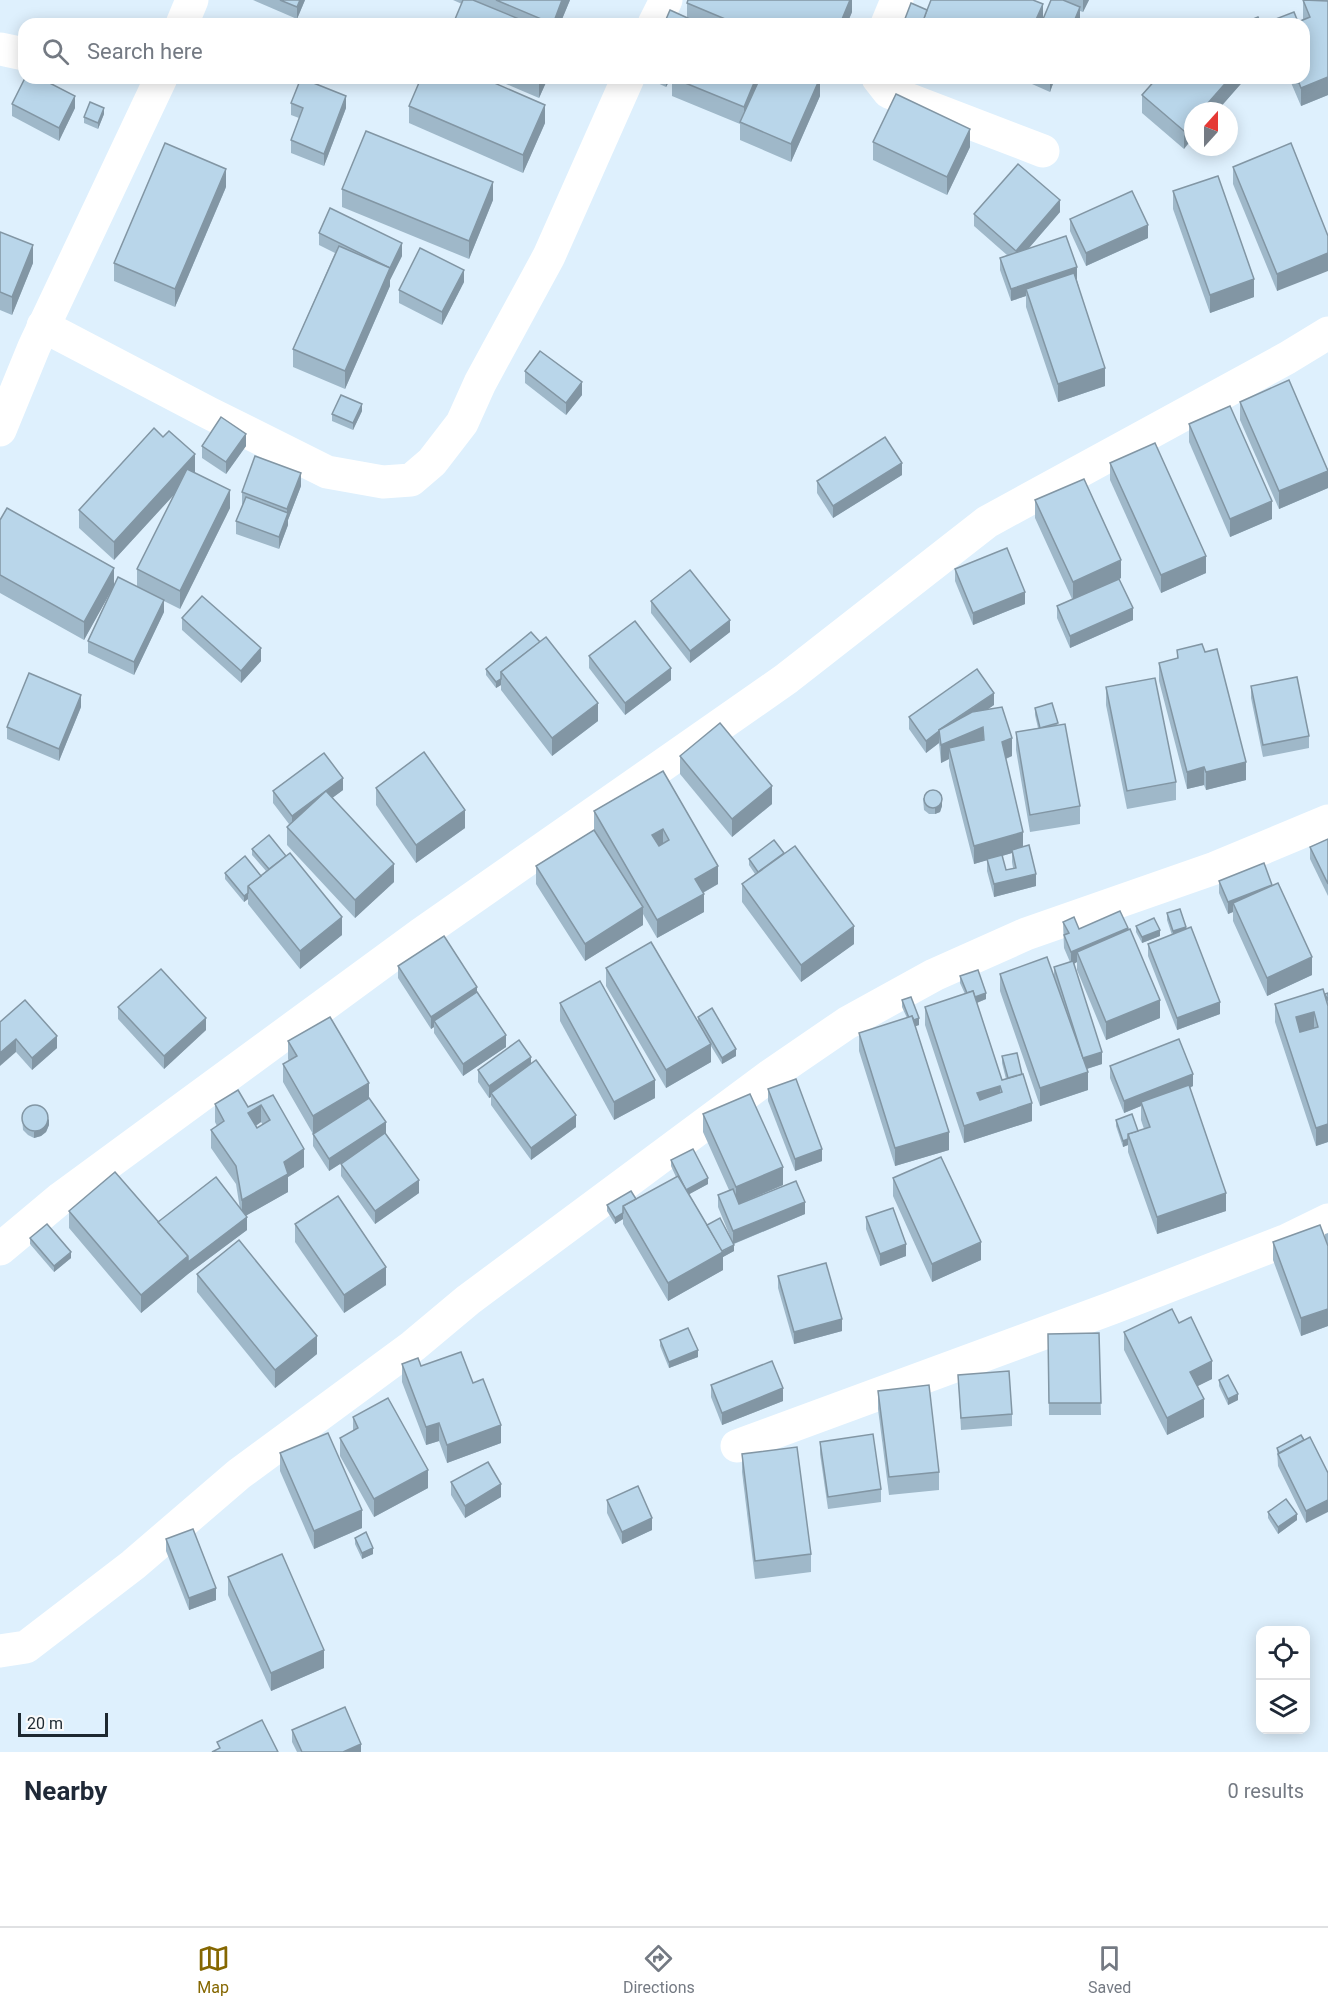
<!DOCTYPE html>
<style>
:root{--surface:#fff;--page:#f6f6f7;--text:#1f2937;--muted:#747a83;--line:#e0e1e3;--accent:#856701}
body{margin:0;font-family:Roboto,sans-serif;background:var(--page);color:var(--text)}
.controls{position:absolute;right:18px;bottom:18px;display:grid;overflow:hidden;border-radius:12px;box-shadow:0 3px 15px #0003}
.controls button{width:54px;height:54px;display:grid;place-items:center;padding:0;border:0;border-bottom:2px solid var(--line);background:var(--surface);color:var(--text);font:30px sans-serif}
.compass{position:absolute;left:1184px;top:102px;width:54px;height:54px;border-radius:50%;background:var(--surface);box-shadow:0 3px 15px #0003;rotate:21deg}
.scale{position:absolute;left:18px;bottom:15px;width:90px;box-sizing:border-box;padding-left:6px;border:3px solid #1d2830;border-top:0;font-size:16px;line-height:21px;white-space:nowrap;color:#1d2830;-webkit-text-stroke:4px #fafafa;paint-order:stroke}
.list{margin:0;padding:0;list-style:none}
h2{display:flex;justify-content:space-between;align-items:center;height:78px;margin:0;padding:0 24px;font-size:26px}
h2 small{font-size:20px;font-weight:400;color:var(--muted)}
.icon{flex:none;width:33px;height:33px;fill:none;stroke:currentColor;stroke-width:2;stroke-linecap:round;stroke-linejoin:round}
.map{position:relative;flex:none;width:1328px;height:1752px;overflow:hidden}
.search{position:absolute;background:var(--surface);box-shadow:0 3px 15px #0003;left:18px;right:18px;top:18px;height:66px;display:flex;align-items:center;gap:15px;box-sizing:border-box;padding:0 21px;border-radius:18px;color:var(--muted);font-size:22px}
.sheet{height:174px;background:var(--surface)}
nav{display:flex;justify-content:space-around;align-items:center;box-sizing:border-box;height:84px;border-top:2px solid var(--line);background:var(--surface);font-size:16px;color:var(--muted)}
nav a{display:grid;justify-items:center;gap:3px}
nav .on{color:var(--accent)}
.map>svg:first-child{display:block}
</style>
<div class="map">
<svg width="1328" height="1752" viewBox="0 0 1328 1752">
<rect width="100%" height="100%" fill="#def0fd"/>
<g fill="none" stroke-linecap="round" stroke-linejoin="round">
<!-- minor -->
<g stroke="#fff" stroke-width="33">
<path d="M182,24L192,0"/>
<path d="M654,24L666,0"/>
<path d="M887,24L897,0"/>
<path d="M0,49L24,54"/>
<path d="M878,78L889,92L1043,151"/>
<path d="M43,326L209,413L327,472L383,482L411,480L432,462L462,423L480,383L549,256L628,78"/>
<path d="M0,430L34,347L161,78"/>
<path d="M0,1249L61,1198L421,934L786,679L987,522L1287,358L1328,333"/>
<path d="M737,1446L1112,1308L1285,1241L1328,1220"/>
<path d="M0,1651L26,1647L133,1565L239,1474L413,1346L468,1300L771,1075L847,1023L934,975L1026,934L1215,868L1328,821"/>
</g>
</g>
<!-- wall -->
<g fill="#9fb8c9" fill-rule="evenodd">
<path d="M253,0H305L297,19Z"/>
<path d="M453,0H570L560,24H453L462,4Z"/>
<path d="M852,0V12L847,24H694L692,23V24L687,18V3Z"/>
<path d="M1051,0H1089L1083,12L1080,11V19L1078,24H903L927,10L1043,21Z"/>
<path d="M1303,0H1328V95L1301,106L1289,78H1304L1298,22L1303,19Z"/>
<path d="M492,78H548L539,98Z"/>
<path d="M647,78H671L666,87Z"/>
<path d="M672,78L820,96L791,162L740,140V124L672,96Z"/>
<path d="M1023,78H1055L1050,92L1023,80Z"/>
<path d="M1157,78H1246L1217,111H1193L1184,149L1142,113V95Z"/>
<path d="M291,103L346,108L324,166L291,153V140L299,118L291,115Z"/>
<path d="M12,104L75,108L59,141L12,116Z"/>
<path d="M409,106L545,123L523,173L409,123Z"/>
<path d="M104,114L98,129L84,123V117Z"/>
<path d="M873,142L970,147L947,195L873,160Z"/>
<path d="M1233,167L1328,236L1277,291L1233,184Z"/>
<path d="M226,187L175,307L114,281V263Z"/>
<path d="M342,189L493,200L469,259L342,207Z"/>
<path d="M1173,191L1254,297L1210,313L1173,209Z"/>
<path d="M1060,212L1029,248L1077,280L1105,386L1058,402L1026,307V296L1011,301L1000,270V258L1007,255L974,226V214Z"/>
<path d="M1070,219L1148,238L1086,266L1070,231Z"/>
<path d="M0,232L33,263L12,315L0,310Z"/>
<path d="M319,233L402,256L390,280V286L345,389L293,367V349L335,253L319,245Z"/>
<path d="M464,282L442,325L399,303V290Z"/>
<path d="M525,371L582,395L566,415L525,383Z"/>
<path d="M1240,402L1328,469V488L1279,509L1240,420Z"/>
<path d="M362,411L353,430L332,421V414Z"/>
<path d="M1189,424L1272,519L1230,537L1189,442Z"/>
<path d="M202,446H246L226,474L202,458Z"/>
<path d="M1110,463L1206,573L1161,593L1110,480Z"/>
<path d="M195,472L194,473L230,508L180,609L164,601V612L134,675L88,653V641L113,587L84,640L0,593V520L114,586H137V569L175,493L114,560L79,528V510Z"/>
<path d="M902,475L833,518L817,493V481Z"/>
<path d="M301,486L288,520V525L279,549L236,534V521L243,505L242,504V492Z"/>
<path d="M1035,500L1121,578L1119,579L1133,620L1070,648L1057,618V606L1072,599L1035,518Z"/>
<path d="M955,569L1025,604L973,625L955,581Z"/>
<path d="M651,601L730,632L690,663L651,613Z"/>
<path d="M182,618L261,661L241,683L182,630Z"/>
<path d="M531,632L598,721L552,756L501,690V685L496,688L486,675V669Z"/>
<path d="M1177,650L1205,652L1246,780L1206,790L1204,785L1187,789L1159,681V663L1177,659Z"/>
<path d="M589,656L671,680L625,715L589,668Z"/>
<path d="M1251,686L1309,736V748L1263,757L1251,698Z"/>
<path d="M1106,687L1176,782V800L1127,809L1106,705Z"/>
<path d="M994,705L987,709L1012,756L1006,759L1023,847L1036,886L994,897L987,871V860L974,864L949,766V759L941,763L939,743L926,753L909,729V717ZM1012,853V862L1013,868L1006,870L1002,856Z"/>
<path d="M81,707L59,761L7,739V727Z"/>
<path d="M1035,708L1058,725L1080,806V824L1030,832L1016,750V732L1038,728L1035,715Z"/>
<path d="M680,756L772,804L732,837L680,774Z"/>
<path d="M663,771L718,884L703,893L704,912L657,938L643,914V925L585,961L536,884V866L594,830V811Z"/>
<path d="M376,788L465,828L416,863L376,805Z"/>
<path d="M343,790L332,798L394,882L355,918L287,845V827L289,824L273,803V791Z"/>
<path d="M923,798L942,806L940,812L935,814H929L924,810Z"/>
<path d="M1328,839V896L1310,859V847Z"/>
<path d="M252,849L342,935L300,969L248,904V899L244,902L225,879V873L261,876L266,871L252,855Z"/>
<path d="M749,859L854,944L801,982L742,902V884L755,874L749,865Z"/>
<path d="M1219,881L1272,886L1312,975L1267,996L1233,921V912L1228,914L1219,893Z"/>
<path d="M1167,913L1186,929L1220,1014L1177,1030L1148,956V944L1172,935L1167,920Z"/>
<path d="M1063,922L1079,929L1128,930L1160,1018L1106,1040L1077,970V962L1074,964L1102,1064L1087,1069L1088,1090L1040,1106L1000,991V974L1054,976V967L1070,962L1064,948Z"/>
<path d="M1136,926L1160,936L1142,943L1136,932Z"/>
<path d="M398,966L477,993L506,1047L463,1076L434,1033V1027L431,1029L398,978Z"/>
<path d="M606,968L698,1021V1017L736,1056L722,1064L711,1046V1062L666,1088L606,986Z"/>
<path d="M960,976L986,999L977,1003L1002,1080L1006,1079L1002,1063V1056L1032,1121L964,1143L925,1025V1007L965,994L960,983Z"/>
<path d="M1328,993V1142L1316,1146L1275,1022V1004L1325,997V994Z"/>
<path d="M902,1000L919,1025L915,1026L949,1150L895,1166L859,1051V1033L907,1018L902,1007Z"/>
<path d="M560,1003L655,1098L614,1120L560,1021Z"/>
<path d="M118,1007L206,1030L164,1069L118,1019Z"/>
<path d="M0,1022L57,1048L32,1070L16,1052Z"/>
<path d="M288,1041L369,1098L386,1134L419,1193L375,1224L341,1176V1164L353,1155L329,1171L313,1146V1134L283,1082V1064L289,1061L288,1059Z"/>
<path d="M531,1064L576,1127L531,1160L491,1105V1097L489,1098L478,1082V1070Z"/>
<path d="M1110,1066L1193,1086L1190,1088L1226,1211L1157,1234L1128,1152V1145L1123,1147L1116,1126V1120L1138,1131L1144,1129L1141,1120V1106L1124,1113L1110,1078Z"/>
<path d="M768,1089L822,1161L795,1171L768,1101Z"/>
<path d="M273,1095L304,1167L288,1177V1192L245,1216L247,1230L188,1274L141,1313L69,1228V1211L158,1222L240,1209L236,1184L211,1148V1130L217,1126L215,1122V1104L248,1107ZM261,1122L263,1125L257,1128L256,1126Z"/>
<path d="M703,1114L783,1185L739,1204L805,1214L734,1244V1251L723,1257V1270L668,1301L623,1224V1219L615,1224L607,1211V1205L636,1199L676,1177L671,1166V1160L708,1184L689,1194L707,1225L732,1241L718,1207V1195L729,1190L703,1132Z"/>
<path d="M22,1116L49,1125L46,1132L41,1136L34,1138L28,1135L23,1130Z"/>
<path d="M893,1178L981,1260L932,1282L893,1196Z"/>
<path d="M866,1217L906,1256L880,1266L866,1229Z"/>
<path d="M295,1224L386,1285L344,1313L295,1242Z"/>
<path d="M1328,1233V1326L1301,1336L1273,1260V1242L1325,1239V1234Z"/>
<path d="M30,1238L71,1258L54,1272L30,1244Z"/>
<path d="M197,1274L317,1354L275,1388L197,1292Z"/>
<path d="M778,1276L842,1331L794,1344L778,1288Z"/>
<path d="M1179,1323L1212,1379L1197,1386L1204,1417L1167,1435L1124,1350V1332Z"/>
<path d="M1099,1333L1101,1415H1049L1048,1334Z"/>
<path d="M660,1340L698,1357L669,1368L660,1346Z"/>
<path d="M402,1364L421,1366L473,1383L501,1443L447,1463L439,1441L426,1445L402,1382Z"/>
<path d="M958,1375L1012,1414V1426L961,1430Z"/>
<path d="M1219,1380L1238,1400L1228,1405L1219,1386Z"/>
<path d="M711,1385L783,1401L722,1425L711,1397Z"/>
<path d="M878,1391L939,1472V1490L889,1495L878,1409Z"/>
<path d="M353,1417L428,1488L374,1517L340,1456V1438L353,1431Z"/>
<path d="M1310,1437L1306,1523L1278,1466L1277,1448L1304,1440Z"/>
<path d="M820,1442L881,1489V1502L828,1509L820,1454Z"/>
<path d="M280,1453L362,1528L314,1549L280,1471Z"/>
<path d="M742,1454L811,1554V1572L755,1579L742,1472Z"/>
<path d="M451,1482L501,1497L465,1518L451,1495Z"/>
<path d="M607,1500L652,1530L622,1544L607,1513Z"/>
<path d="M1268,1512L1297,1520L1278,1534L1268,1518Z"/>
<path d="M355,1538L373,1554L362,1559L355,1544Z"/>
<path d="M166,1539L216,1600L189,1610L166,1551Z"/>
<path d="M228,1577L324,1668L271,1691L228,1595Z"/>
<path d="M292,1730L361,1752H297L292,1742Z"/>
</g>
<!-- shaded-wall -->
<g fill="#8296a4">
<path d="M300,0H305L297,19V7Z"/>
<path d="M562,0H570L560,24H553Z"/>
<path d="M850,0H852V12L847,24H840Z"/>
<path d="M1083,0H1089L1083,12Z"/>
<path d="M1043,4V22L1042,24H1034Z"/>
<path d="M1080,7V19L1078,24H1073Z"/>
<path d="M1328,77V95L1301,106V88Z"/>
<path d="M540,78H548L539,98V80Z"/>
<path d="M666,78H671L666,87Z"/>
<path d="M756,78H763L744,125V107Z"/>
<path d="M820,78V96L791,162V144Z"/>
<path d="M1050,78H1055L1050,92Z"/>
<path d="M1230,78H1246L1217,111H1201Z"/>
<path d="M75,96V108L59,141V128Z"/>
<path d="M346,96V108L324,166V154Z"/>
<path d="M545,105V123L523,173V155Z"/>
<path d="M104,108V114L98,129V123Z"/>
<path d="M1193,120V138L1184,149V131Z"/>
<path d="M970,129V147L947,195V177Z"/>
<path d="M226,169V187L175,307V289Z"/>
<path d="M493,182V200L469,259V241Z"/>
<path d="M1060,200V212L1016,263V251Z"/>
<path d="M1148,225V238L1086,266V253Z"/>
<path d="M402,243V256L390,280V268Z"/>
<path d="M33,245V263L12,315V297Z"/>
<path d="M1328,253V271L1277,291V274Z"/>
<path d="M1077,267V280L1028,296L1026,289V296L1011,301V289Z"/>
<path d="M390,268V286L345,389V371Z"/>
<path d="M464,270V282L442,325V312Z"/>
<path d="M1254,279V297L1210,313V295Z"/>
<path d="M1105,368V386L1058,402V384Z"/>
<path d="M582,382V395L566,415V403Z"/>
<path d="M362,404V411L353,430V423Z"/>
<path d="M246,434V446L226,474V462Z"/>
<path d="M195,454V472L114,560V542Z"/>
<path d="M902,463V475L833,518V506Z"/>
<path d="M1328,471V488L1279,509V491Z"/>
<path d="M301,473V486L288,520V525L279,549V537L287,515V509Z"/>
<path d="M230,490V508L180,609V591Z"/>
<path d="M1272,501V519L1230,537V519Z"/>
<path d="M1206,556V573L1161,593V575Z"/>
<path d="M1121,560V578L1073,600V582Z"/>
<path d="M114,568V586L84,640V622Z"/>
<path d="M1025,592V604L973,625V613Z"/>
<path d="M164,600V612L134,675V662Z"/>
<path d="M1133,608V620L1070,648V636Z"/>
<path d="M730,620V632L690,663V651Z"/>
<path d="M261,648V661L241,683V671Z"/>
<path d="M671,668V680L625,715V703Z"/>
<path d="M501,679V685L496,688V682Z"/>
<path d="M994,693V705L940,743L939,731Z"/>
<path d="M81,695V707L59,761V749Z"/>
<path d="M598,703V721L552,756V738Z"/>
<path d="M983,727V745L949,748V759L941,763V745Z"/>
<path d="M939,731V743L926,753V741Z"/>
<path d="M1012,738V756L1002,760V742Z"/>
<path d="M1246,762V780L1206,790V772Z"/>
<path d="M1204,767V785L1187,789V772Z"/>
<path d="M343,778V790L292,828V816Z"/>
<path d="M772,786V804L732,837V819Z"/>
<path d="M942,800V806L940,812L935,814V808Z"/>
<path d="M465,810V828L416,863V845Z"/>
<path d="M663,829V847L652,853V835Z"/>
<path d="M1023,832V850H1012V853L974,864V846Z"/>
<path d="M394,864V882L355,918V900Z"/>
<path d="M718,866V884L695,897V879Z"/>
<path d="M1036,874V886L994,897V884Z"/>
<path d="M1272,885V897L1233,903V912L1228,914V902Z"/>
<path d="M248,893V899L244,902V896Z"/>
<path d="M704,894V912L657,938V920Z"/>
<path d="M643,907V925L585,961V944Z"/>
<path d="M342,917V935L300,969V951Z"/>
<path d="M854,926V944L801,982V965Z"/>
<path d="M1186,927V933L1173,937V931Z"/>
<path d="M1128,928V940L1077,952V962L1071,965V952Z"/>
<path d="M1160,930V936L1142,943V937Z"/>
<path d="M1312,957V975L1267,996V978Z"/>
<path d="M477,987V999L434,1021V1027L431,1029V1017Z"/>
<path d="M986,993V999L969,1006V999Z"/>
<path d="M1160,1000V1018L1106,1040V1022Z"/>
<path d="M1220,1002V1014L1177,1030V1018Z"/>
<path d="M1314,1012V1030L1296,1034V1017Z"/>
<path d="M206,1018V1030L164,1069V1056Z"/>
<path d="M919,1018V1025L911,1028V1022Z"/>
<path d="M506,1035V1047L463,1076V1064Z"/>
<path d="M57,1036V1048L32,1070V1058Z"/>
<path d="M16,1039V1052L0,1066V1053Z"/>
<path d="M711,1044V1062L666,1088V1070Z"/>
<path d="M736,1049V1056L722,1064V1058Z"/>
<path d="M1102,1052V1064L1083,1070V1058Z"/>
<path d="M531,1057V1069L491,1093V1097L489,1098V1086Z"/>
<path d="M1088,1072V1090L1040,1106V1088Z"/>
<path d="M1193,1074V1086L1142,1106L1141,1102V1106L1124,1113V1101Z"/>
<path d="M655,1080V1098L614,1120V1102Z"/>
<path d="M369,1083V1101L313,1134V1116Z"/>
<path d="M1000,1086V1104L977,1111V1093Z"/>
<path d="M1032,1103V1121L964,1143V1126Z"/>
<path d="M261,1105V1122L248,1131V1113Z"/>
<path d="M576,1115V1127L531,1160V1148Z"/>
<path d="M49,1119V1125L46,1132L41,1136L34,1138V1132Z"/>
<path d="M386,1122V1135L329,1171V1159Z"/>
<path d="M1328,1124V1142L1316,1146V1128Z"/>
<path d="M949,1132V1150L895,1166V1148Z"/>
<path d="M1128,1139V1145L1123,1147V1141Z"/>
<path d="M304,1149V1167L288,1177V1192L242,1218V1200L284,1162Z"/>
<path d="M822,1149V1161L795,1171V1159Z"/>
<path d="M783,1167V1185L736,1205V1187Z"/>
<path d="M708,1178V1184L686,1196V1190Z"/>
<path d="M419,1180V1193L375,1224V1211Z"/>
<path d="M1226,1193V1211L1157,1234V1217Z"/>
<path d="M805,1202V1214L733,1244V1231Z"/>
<path d="M623,1213V1219L615,1224V1218Z"/>
<path d="M247,1217V1230L188,1274L141,1313V1295L188,1256Z"/>
<path d="M981,1242V1260L932,1282V1264Z"/>
<path d="M906,1244V1256L880,1266V1254Z"/>
<path d="M734,1245V1251L723,1257V1270L668,1301V1283Z"/>
<path d="M71,1252V1258L54,1272V1266Z"/>
<path d="M386,1267V1285L344,1313V1295Z"/>
<path d="M1328,1309V1326L1301,1336V1318Z"/>
<path d="M842,1319V1331L794,1344V1332Z"/>
<path d="M317,1336V1354L275,1388V1370Z"/>
<path d="M698,1350V1357L669,1368V1362Z"/>
<path d="M1212,1361V1379L1190,1390V1372Z"/>
<path d="M783,1388V1401L722,1425V1413Z"/>
<path d="M1238,1394V1400L1228,1405V1399Z"/>
<path d="M1204,1399V1417L1167,1435V1418Z"/>
<path d="M439,1423V1441L426,1445V1427Z"/>
<path d="M501,1425V1443L447,1463V1445Z"/>
<path d="M428,1470V1488L374,1517V1499Z"/>
<path d="M501,1484V1497L465,1518V1506Z"/>
<path d="M1328,1500V1512L1306,1523V1511Z"/>
<path d="M362,1510V1528L314,1549V1531Z"/>
<path d="M1297,1514V1520L1278,1534V1527Z"/>
<path d="M652,1518V1530L622,1544V1532Z"/>
<path d="M373,1548V1554L362,1559V1553Z"/>
<path d="M216,1588V1600L189,1610V1598Z"/>
<path d="M324,1650V1668L271,1691V1673Z"/>
<path d="M361,1744V1752H343Z"/>
</g>
<!-- building -->
<g fill="#b9d6ea" stroke="#8296a4" stroke-width="1.5" fill-rule="evenodd">
<path d="M280,0H300L297,7Z"/>
<path d="M463,0H473L531,24H453Z"/>
<path d="M496,0H562L553,24Z"/>
<path d="M688,0H850L840,24H737L687,3Z"/>
<path d="M931,0H1033L1043,4L1034,24H925L922,23Z"/>
<path d="M1051,0H1063L1080,7L1073,24H1041Z"/>
<path d="M1303,0L1328,1V77L1301,88L1297,78H1304V24H1263L1294,12L1298,22L1310,17Z"/>
<path d="M911,3L927,10L922,24H903Z"/>
<path d="M670,10L692,20L691,24H664Z"/>
<path d="M1258,17L1261,24H1246V22Z"/>
<path d="M25,78H40L75,96L59,128L12,104Z"/>
<path d="M301,78L346,96L324,154L291,140L303,108L291,103Z"/>
<path d="M421,78H483L545,105L523,155L409,106Z"/>
<path d="M673,78H756L744,107Z"/>
<path d="M760,78H820L791,144L740,122Z"/>
<path d="M1157,78H1230L1201,111H1193V120L1184,131L1142,95Z"/>
<path d="M896,94L970,129L947,177L873,142Z"/>
<path d="M90,102L104,108L98,123L84,117Z"/>
<path d="M366,131L493,182L469,241L342,189Z"/>
<path d="M165,143L226,169L175,289L114,263Z"/>
<path d="M1291,143L1328,236V253L1277,274L1233,167Z"/>
<path d="M1018,164L1060,200L1016,251L974,214Z"/>
<path d="M1218,176L1254,279L1210,295L1173,191Z"/>
<path d="M1132,191L1148,225L1086,253L1070,219Z"/>
<path d="M330,208L402,243L390,268L319,233Z"/>
<path d="M0,232L33,245L12,297L0,292Z"/>
<path d="M1066,236L1077,267L1011,289L1000,258Z"/>
<path d="M339,246L390,268L345,371L293,349Z"/>
<path d="M420,248L464,270L442,312L399,290Z"/>
<path d="M1074,273L1105,368L1058,384L1026,289Z"/>
<path d="M540,351L582,382L566,403L525,371Z"/>
<path d="M1289,380L1328,471L1279,491L1240,402Z"/>
<path d="M341,395L362,404L353,423L332,414Z"/>
<path d="M1230,406L1272,501L1230,519L1189,424Z"/>
<path d="M221,417L246,434L226,462L202,446Z"/>
<path d="M154,428L163,437L169,431L195,454L114,542L79,510Z"/>
<path d="M885,437L902,463L833,506L817,481Z"/>
<path d="M1155,443L1206,556L1161,575L1110,463Z"/>
<path d="M255,456L301,473L287,509L242,492Z"/>
<path d="M187,469L230,490L180,591L137,569Z"/>
<path d="M1084,479L1121,560L1073,582L1035,500Z"/>
<path d="M246,497L288,513L279,537L236,521Z"/>
<path d="M7,508L114,568L84,622L0,575V520Z"/>
<path d="M1007,548L1025,592L973,613L955,569Z"/>
<path d="M690,570L730,620L690,651L651,601Z"/>
<path d="M118,577L164,600L134,662L88,641Z"/>
<path d="M1119,579L1133,608L1070,636L1057,606Z"/>
<path d="M202,596L261,648L241,671L182,618Z"/>
<path d="M635,621L671,668L625,703L589,656Z"/>
<path d="M531,632L540,642L501,672V679L496,682L486,669Z"/>
<path d="M546,637L598,703L552,738L501,672Z"/>
<path d="M1202,644L1205,652L1217,649L1246,762L1206,772L1204,767L1187,772L1159,663L1178,658L1177,650Z"/>
<path d="M977,669L994,693L939,730V731L926,741L909,717Z"/>
<path d="M29,673L81,695L59,749L7,727Z"/>
<path d="M1297,677L1309,736L1263,745L1251,686Z"/>
<path d="M1155,678L1176,782L1127,791L1106,687Z"/>
<path d="M1052,703L1058,723L1040,728L1035,708Z"/>
<path d="M1002,707L1012,738L1002,742L1023,832L974,846L949,748L984,740L983,727L941,745L939,730L972,712Z"/>
<path d="M720,723L772,786L732,819L680,756Z"/>
<path d="M1065,724L1080,806L1030,815L1016,732Z"/>
<path d="M424,752L465,810L416,845L376,788Z"/>
<path d="M324,753L343,778L292,816L273,791Z"/>
<path d="M663,771L718,866L695,879L704,894L657,920L594,811ZM663,829L669,840L659,846L652,835Z"/>
<circle cx="933" cy="799" r="9"/>
<path d="M326,791L394,864L355,900L287,827Z"/>
<path d="M594,830L643,907L585,944L536,866Z"/>
<path d="M269,835L286,856L269,869L252,849Z"/>
<path d="M1328,839V884L1310,847Z"/>
<path d="M774,840L784,853L758,872L749,859Z"/>
<path d="M1029,845L1036,874L994,884L987,859L1002,855L1006,870L1016,868L1012,850Z"/>
<path d="M795,846L854,926L801,965L742,884Z"/>
<path d="M290,853L342,917L300,951L248,886Z"/>
<path d="M245,856L261,876L248,886V893L244,896L225,873Z"/>
<path d="M1264,863L1272,885L1228,902L1219,881Z"/>
<path d="M1278,883L1312,957L1267,978L1233,903Z"/>
<path d="M1180,909L1186,927L1173,931L1167,913Z"/>
<path d="M1120,911L1128,928L1071,952L1064,935L1069,933L1063,922L1074,917L1079,929Z"/>
<path d="M1154,918L1160,930L1142,937L1136,926Z"/>
<path d="M1191,927L1220,1002L1177,1018L1148,944Z"/>
<path d="M1130,929L1160,1000L1106,1022L1077,952Z"/>
<path d="M444,936L477,987L431,1017L398,966Z"/>
<path d="M651,942L711,1044L666,1070L606,968Z"/>
<path d="M1047,957L1088,1072L1040,1088L1000,974Z"/>
<path d="M1073,961L1102,1052L1083,1058L1054,967Z"/>
<path d="M161,969L206,1018L164,1056L118,1007Z"/>
<path d="M978,970L986,993L975,997L973,991L967,993L960,976Z"/>
<path d="M600,981L655,1080L614,1102L560,1003Z"/>
<path d="M1323,989L1328,1006V1124L1316,1128L1275,1004ZM1314,1012L1318,1027L1300,1032L1296,1017Z"/>
<path d="M973,991L1002,1080L1023,1074L1032,1103L964,1126L925,1007ZM1000,1086L1002,1092L980,1100L977,1093Z"/>
<path d="M477,992L506,1035L463,1064L434,1021Z"/>
<path d="M1328,993V1001L1325,994Z"/>
<path d="M911,997L919,1018L914,1020L912,1016L909,1018L902,1000Z"/>
<path d="M25,1000L57,1036L32,1058L16,1039L0,1053V1022Z"/>
<path d="M712,1008L736,1049L722,1058L698,1017Z"/>
<path d="M912,1016L949,1132L895,1148L859,1033Z"/>
<path d="M330,1017L369,1083L313,1116L283,1064L297,1056L288,1041Z"/>
<path d="M1179,1039L1193,1074L1124,1101L1110,1066Z"/>
<path d="M519,1040L531,1057L489,1086L478,1070Z"/>
<path d="M1017,1053L1022,1074L1008,1078L1002,1056Z"/>
<path d="M536,1060L576,1115L531,1148L491,1093Z"/>
<path d="M796,1079L822,1149L795,1159L768,1089Z"/>
<path d="M1189,1085L1226,1193L1157,1217L1128,1134L1150,1127L1141,1102Z"/>
<path d="M238,1090L248,1107L273,1095L304,1149L284,1162L288,1174L242,1200L236,1166L211,1130L224,1121L215,1104ZM261,1105L270,1120L257,1128L248,1113Z"/>
<path d="M750,1094L783,1167L736,1187L703,1114Z"/>
<path d="M369,1098L386,1122L329,1159L313,1134Z"/>
<circle cx="35" cy="1118" r="13"/>
<path d="M1132,1114L1138,1131L1128,1134V1139L1123,1141L1116,1120Z"/>
<path d="M385,1133L419,1180L375,1211L341,1164Z"/>
<path d="M693,1149L708,1178L686,1190L671,1160Z"/>
<path d="M941,1157L981,1242L932,1264L893,1178Z"/>
<path d="M115,1172L188,1256L141,1295L69,1211Z"/>
<path d="M678,1176L723,1252L668,1283L623,1206Z"/>
<path d="M216,1177L247,1217L188,1262V1256L158,1222Z"/>
<path d="M796,1181L805,1202L733,1231L718,1195L733,1189L739,1204Z"/>
<path d="M631,1191L636,1199L623,1206V1213L615,1218L607,1205Z"/>
<path d="M338,1196L386,1267L344,1295L295,1224Z"/>
<path d="M893,1208L906,1244L880,1254L866,1217Z"/>
<path d="M720,1218L734,1245L722,1251L707,1225Z"/>
<path d="M47,1224L71,1252L54,1266L30,1238Z"/>
<path d="M1320,1225L1328,1246V1309L1301,1318L1273,1242Z"/>
<path d="M239,1240L317,1336L275,1370L197,1274Z"/>
<path d="M826,1263L842,1319L794,1332L778,1276Z"/>
<path d="M1172,1309L1179,1323L1191,1317L1212,1361L1190,1372L1204,1399L1167,1418L1124,1332Z"/>
<path d="M688,1328L698,1350L669,1362L660,1340Z"/>
<path d="M1099,1333L1101,1403H1049L1048,1334Z"/>
<path d="M461,1352L473,1383L483,1379L501,1425L447,1445L439,1423L426,1427L402,1364L418,1358L421,1366Z"/>
<path d="M772,1361L783,1388L722,1413L711,1385Z"/>
<path d="M1009,1371L1012,1414L961,1418L958,1375Z"/>
<path d="M1228,1375L1238,1394L1228,1399L1219,1380Z"/>
<path d="M929,1385L939,1472L889,1477L878,1391Z"/>
<path d="M388,1398L428,1470L374,1499L340,1438L358,1428L353,1417Z"/>
<path d="M328,1433L362,1510L314,1531L280,1453Z"/>
<path d="M873,1434L881,1489L828,1497L820,1442Z"/>
<path d="M1301,1435L1304,1440L1279,1453L1277,1448Z"/>
<path d="M1310,1437L1328,1473V1500L1306,1511L1278,1454Z"/>
<path d="M797,1447L811,1554L755,1561L742,1454Z"/>
<path d="M488,1462L501,1484L465,1506L451,1482Z"/>
<path d="M638,1486L652,1518L622,1532L607,1500Z"/>
<path d="M1286,1499L1297,1514L1278,1527L1268,1512Z"/>
<path d="M193,1529L216,1588L189,1598L166,1539Z"/>
<path d="M366,1532L373,1548L362,1553L355,1538Z"/>
<path d="M282,1554L324,1650L271,1673L228,1577Z"/>
<path d="M345,1707L361,1744L343,1752H302L292,1730Z"/>
<path d="M262,1720L278,1752H212L220,1748L217,1742Z"/>
</g>
</svg>
<div class="controls">
<button><svg class="icon" aria-label="locate" viewBox="0 0 24 24"><circle cx="12" cy="12" r="6"/><path d="M12 2v4M12 18v4M2 12h4M18 12h4"/></svg></button>
<button><svg class="icon" aria-label="layers" viewBox="0 0 24 24"><path d="M12 4l9 5-9 5-9-5zM3 14l9 5 9-5"/></svg></button>
</div>
<svg class="compass" viewBox="-18 -18 36 36"><path d="M0-13l5 13h-10z" fill="#e53935"/><path d="M0 13l5-13h-10z" fill="#747a83"/></svg>
<div class="scale">20 m</div>
<div class="search"><svg class="icon" aria-label="search" viewBox="0 0 24 24"><circle cx="10" cy="10" r="6"/><path d="M15 15l6 6"/></svg>Search here</div>
</div>
<section class="sheet">
<h2>Nearby<small>0 results</small></h2>
<ul class="list">
</ul>
</section>
<nav>
<a class="on"><svg class="icon" aria-label="map" viewBox="0 0 24 24"><path d="M3 6l6-2 6 2 6-2v14l-6 2-6-2-6 2zM9 4v14M15 6v14"/></svg>Map</a>
<a><svg class="icon" aria-label="directions" viewBox="0 0 24 24"><path d="M12 3l9 9-9 9-9-9zM9 14v-3h6M13 9l2 2-2 2"/></svg>Directions</a>
<a><svg class="icon" aria-label="saved" viewBox="0 0 24 24"><path d="M7 4h10v16l-5-4-5 4z"/></svg>Saved</a>
</nav>
